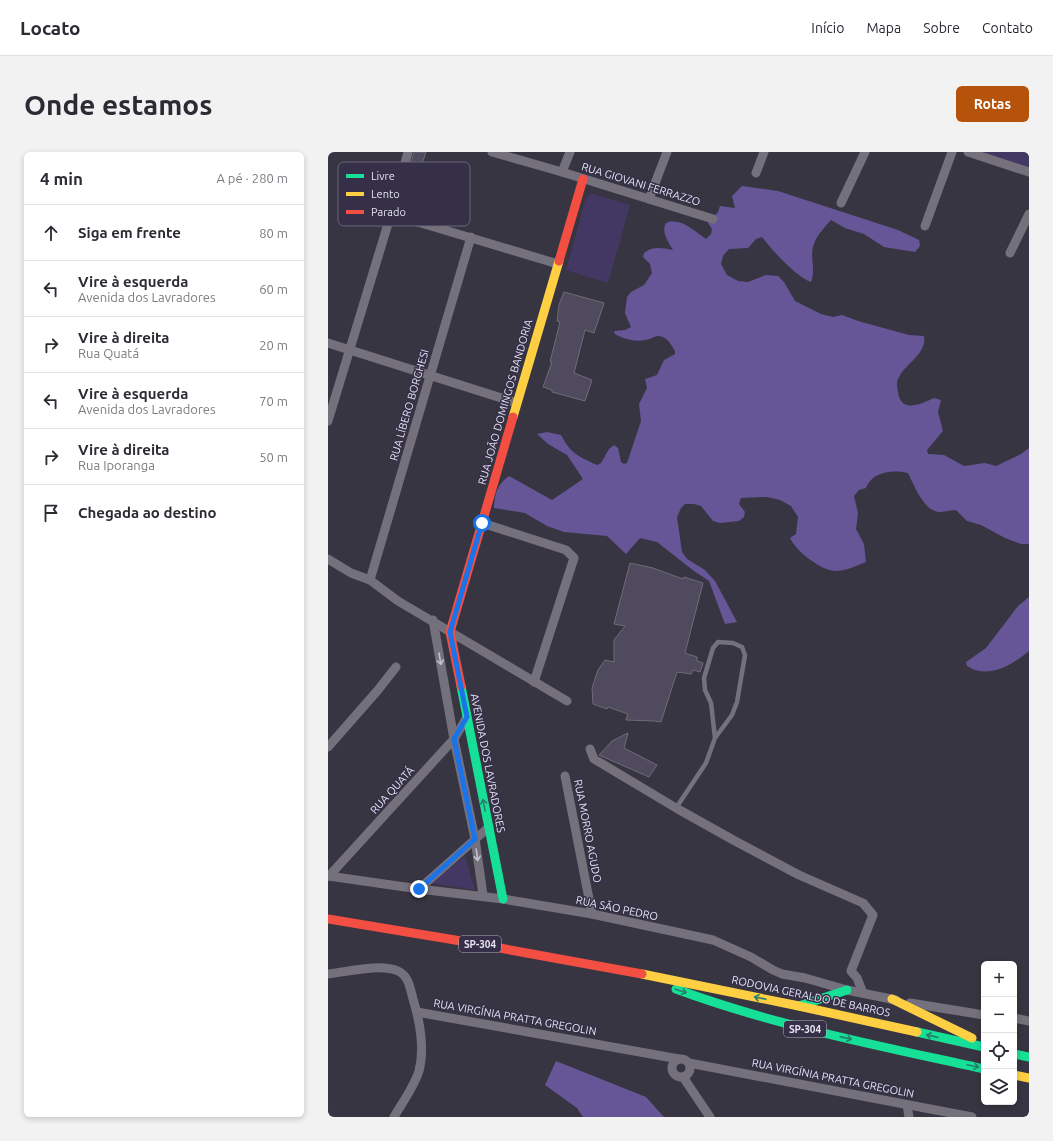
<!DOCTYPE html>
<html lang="pt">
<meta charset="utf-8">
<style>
:root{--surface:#fff;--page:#f2f2f3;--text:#2b2b33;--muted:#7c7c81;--line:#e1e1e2;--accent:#b45309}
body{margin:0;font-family:Ubuntu,sans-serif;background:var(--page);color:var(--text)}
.controls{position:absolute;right:12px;bottom:12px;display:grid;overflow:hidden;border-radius:6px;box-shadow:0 2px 6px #0003}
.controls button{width:36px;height:36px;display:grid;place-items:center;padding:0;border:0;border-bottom:1px solid var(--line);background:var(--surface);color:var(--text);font:20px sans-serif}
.stop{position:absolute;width:12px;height:12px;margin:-9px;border:3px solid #1a73e8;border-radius:50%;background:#fff}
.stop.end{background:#1a73e8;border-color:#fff;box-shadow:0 1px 4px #0008}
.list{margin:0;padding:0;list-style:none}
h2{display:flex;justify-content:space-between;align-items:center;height:52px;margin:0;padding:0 16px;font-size:17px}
h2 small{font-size:13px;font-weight:400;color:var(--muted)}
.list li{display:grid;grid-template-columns:26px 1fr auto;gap:12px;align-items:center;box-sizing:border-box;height:56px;padding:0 16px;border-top:1px solid var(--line)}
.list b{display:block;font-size:15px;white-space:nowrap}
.list p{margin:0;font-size:13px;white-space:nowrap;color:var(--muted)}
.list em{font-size:13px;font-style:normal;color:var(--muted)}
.icon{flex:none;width:22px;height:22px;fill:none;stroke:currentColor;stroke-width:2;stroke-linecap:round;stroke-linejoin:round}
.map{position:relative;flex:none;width:701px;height:965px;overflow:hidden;border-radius:6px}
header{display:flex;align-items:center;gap:24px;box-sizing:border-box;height:56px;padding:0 20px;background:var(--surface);border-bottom:1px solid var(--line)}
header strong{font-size:19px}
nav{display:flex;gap:22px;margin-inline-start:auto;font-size:14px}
.intro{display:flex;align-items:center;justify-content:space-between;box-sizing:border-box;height:96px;padding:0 24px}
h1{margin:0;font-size:28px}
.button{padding:10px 18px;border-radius:6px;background:var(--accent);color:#fff;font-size:14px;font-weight:700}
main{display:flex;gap:24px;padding:0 24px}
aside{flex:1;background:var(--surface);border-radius:6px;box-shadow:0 2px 6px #0003}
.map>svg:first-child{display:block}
</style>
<header>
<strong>Locato</strong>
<nav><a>Início</a><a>Mapa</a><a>Sobre</a><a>Contato</a></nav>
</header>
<div class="intro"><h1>Onde estamos</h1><a class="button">Rotas</a></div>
<main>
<aside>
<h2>4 min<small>A pé · 280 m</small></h2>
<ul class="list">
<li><svg class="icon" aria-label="ahead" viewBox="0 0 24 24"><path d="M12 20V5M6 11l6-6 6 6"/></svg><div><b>Siga em frente</b></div><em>80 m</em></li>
<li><svg class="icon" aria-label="left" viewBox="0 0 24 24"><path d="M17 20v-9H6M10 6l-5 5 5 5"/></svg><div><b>Vire à esquerda</b><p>Avenida dos Lavradores</p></div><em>60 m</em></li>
<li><svg class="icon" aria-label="right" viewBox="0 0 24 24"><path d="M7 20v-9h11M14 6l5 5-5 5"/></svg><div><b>Vire à direita</b><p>Rua Quatá</p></div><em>20 m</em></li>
<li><svg class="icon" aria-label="left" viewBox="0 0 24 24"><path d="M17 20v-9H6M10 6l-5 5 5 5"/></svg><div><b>Vire à esquerda</b><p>Avenida dos Lavradores</p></div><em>70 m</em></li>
<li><svg class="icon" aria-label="right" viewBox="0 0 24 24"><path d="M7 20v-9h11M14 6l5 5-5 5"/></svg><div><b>Vire à direita</b><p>Rua Iporanga</p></div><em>50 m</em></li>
<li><svg class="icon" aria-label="arrive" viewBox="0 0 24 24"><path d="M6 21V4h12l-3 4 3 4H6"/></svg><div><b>Chegada ao destino</b></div></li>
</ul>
</aside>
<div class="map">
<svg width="701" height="965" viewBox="0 0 701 965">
<rect width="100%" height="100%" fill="#383542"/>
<!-- green -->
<g fill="#433864">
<path d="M654,0H701V18Z"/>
<path d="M265,42L302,53L280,131L238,118L257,49L260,44Z"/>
<path d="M137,704L147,738L103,731Z"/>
</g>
<!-- forest -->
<g fill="#665697">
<path d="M414,34L450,39L570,78L591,88L592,94L587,100L556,95L536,82L517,76L503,68C494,78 485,87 484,101C484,111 487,120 483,130C467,124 445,99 434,85L428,87L420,96L401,97L395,104L393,112L399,123L410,129L420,130L438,123L450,124L456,130L467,149L493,162L505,165L514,163L530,169L581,183L596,184C599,202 578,211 571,225C568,230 569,234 570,240C573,262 593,252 606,246L613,248L610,260L615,279L599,298L600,302L616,303L636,314L657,311L668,314L693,302L701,296V392H693L677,386L653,373L639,369L628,358C622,358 617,360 611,360C596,359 586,333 580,321C570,318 551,319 543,328C541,330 539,333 538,336L531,338L526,344L530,361L528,377L536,392L538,410C528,414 518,419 507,419C492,418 468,399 462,386L468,382L470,365L463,354L452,348L439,345L413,346L411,352L417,360L416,365L411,369L392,371L385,369L373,354L366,352H357L353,356L349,365L354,400L359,407L377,418L387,429L409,470L397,472L381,429L366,419L329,390L312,386L298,402L279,384L236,380L219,374L197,361L166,356C167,341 169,333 181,324L224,348L255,327L239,303L220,292L209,282L219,280L233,283C243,302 250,304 269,313L273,311L281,297L286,293L290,296L293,310L296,312L299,311L313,269L311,252L319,236L317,227L329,223L336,208L347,202V199C343,192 338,183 329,184C325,185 321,188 317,188C308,190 295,187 287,182L286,179L297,178L303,175L297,161L299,145L303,140L316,133L324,121L322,112L315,105L316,101C325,94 334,96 345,98C340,89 333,81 338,71C353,65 366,79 378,87L383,82L384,77L380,71L390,60L392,54L407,56L404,44Z"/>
<path d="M701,445V499C684,513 660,528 639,514L638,510L658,496L690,454Z"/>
<path d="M228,909L318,945L336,965H255L249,956L217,933Z"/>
</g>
<!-- building -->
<g fill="#4f4a5d" stroke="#6e6c77">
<path d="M86,0H98L90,24L80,21Z"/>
<path d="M236,140L276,151L266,181L257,178L246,221L264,228L257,249L224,240V238L215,235L224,210H222L232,170L229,169L231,153Z"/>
<path d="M302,411L325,416L355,427L356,425L375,431L357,501L369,505V509L375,511L372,520L365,518L363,522L349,520L333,570L326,569L298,568L300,562L280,555L279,557L265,552L264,536L270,518L277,508L286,510V488L297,474L286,472Z"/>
<path d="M300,581L296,596L329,613L321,625L271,603L284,589Z"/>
</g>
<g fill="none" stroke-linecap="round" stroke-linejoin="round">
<!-- lane -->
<path stroke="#74717d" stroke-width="4.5" d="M348,656L378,611L387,586L404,563L409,550L417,503L414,495L405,491L390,490L385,496L376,526L377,538L383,551L387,586"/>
<!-- street -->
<g stroke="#74717d" stroke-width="9">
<path d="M164,0L234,20L385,67"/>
<path d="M640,0L701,20"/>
<path d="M234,20L242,0"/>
<path d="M428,21L436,0"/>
<path d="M321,47L339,0"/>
<path d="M513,51L537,0"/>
<path d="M63,62L230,112"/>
<path d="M597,74L624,0"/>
<path d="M682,101L701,62"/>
<path d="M0,191L189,251"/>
<path d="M0,269L63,62L80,0"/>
<path d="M154,371L238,398L246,406L206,530"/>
<path d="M0,407L23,421L42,428L70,449L239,549"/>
<path d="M42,428L143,85"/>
<path d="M105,468L126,587L147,687L155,743"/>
<path d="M0,595L50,538L68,515"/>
<path d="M262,597L266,607L348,656L407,689L471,723L535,751L545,763L523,819L529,826L535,841"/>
<path d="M237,624L264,762"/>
<path d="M0,724L91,737L175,747L264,762L385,788L423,805L445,818L454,822L477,826L519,838L568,848"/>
<path d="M1,724L126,587L139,565"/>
<path d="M91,737L161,675"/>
<path d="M0,822C19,820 52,811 70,819C81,824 82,836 85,847C92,870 97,896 91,919C86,935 74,951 66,965"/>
<path d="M582,851L656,863"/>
<path d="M89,860L351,907"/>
<path d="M686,866L701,869"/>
<circle cx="353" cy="916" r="9"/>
<path d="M361,911L644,965"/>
<path d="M355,925L382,965"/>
<path d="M579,953L581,965"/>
</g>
<!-- fast -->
<g stroke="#16e098" stroke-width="9">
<path d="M133,534L175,747"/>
<path d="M348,837C448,874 552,894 656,917"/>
<path d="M471,854L519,838"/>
<path d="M589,880L656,895"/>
<path d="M686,902L701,905"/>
</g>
<!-- slow -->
<g stroke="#ffcf43" stroke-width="9">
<path d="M185,265L231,109"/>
<path d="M314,822L466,853L589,880"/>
<path d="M564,847L644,886"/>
<path d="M686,923L701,926"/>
</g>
<!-- jam -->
<g stroke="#f24e42" stroke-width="9">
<path d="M231,109L255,27"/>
<path d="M133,534L122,480L185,265"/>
<path d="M0,767L133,789L314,822"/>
</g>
</g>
<!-- one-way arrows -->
<defs><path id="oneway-shaft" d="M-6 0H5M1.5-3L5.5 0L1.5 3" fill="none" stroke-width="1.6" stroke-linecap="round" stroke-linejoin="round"/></defs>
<g stroke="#c4c1cf">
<use href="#oneway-shaft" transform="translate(112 507) rotate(80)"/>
<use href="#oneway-shaft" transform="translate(149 703) rotate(82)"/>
</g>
<g stroke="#277f6b">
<use href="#oneway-shaft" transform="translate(156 653) rotate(-101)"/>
<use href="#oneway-shaft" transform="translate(353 839) rotate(18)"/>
<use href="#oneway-shaft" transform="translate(432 846) rotate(-168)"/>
<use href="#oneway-shaft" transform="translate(604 884) rotate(-167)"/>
<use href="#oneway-shaft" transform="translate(518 886) rotate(13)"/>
<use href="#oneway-shaft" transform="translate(645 914) rotate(12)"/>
</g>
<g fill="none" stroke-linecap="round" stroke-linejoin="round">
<!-- route -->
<path stroke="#1a73e8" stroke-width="5" d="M91,737L147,687L126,587L139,565L122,480L154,371"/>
</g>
<g text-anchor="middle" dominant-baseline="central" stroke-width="3" stroke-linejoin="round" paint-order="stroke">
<!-- shield labels -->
<g fill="#353047" stroke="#b1adbf" stroke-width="1">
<rect x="131" y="784" width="42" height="16" rx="3"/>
<rect x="456" y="869" width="42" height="16" rx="3"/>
</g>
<g font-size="10" font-weight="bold" fill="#e6e3f2">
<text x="152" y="792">SP-304</text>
<text x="477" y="877">SP-304</text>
</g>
<!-- street labels -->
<g font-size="11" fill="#e6e3f2" stroke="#353047">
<text transform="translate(313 32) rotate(17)">RUA GIOVANI FERRAZZO</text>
<text transform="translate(177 250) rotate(-74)">RUA JOÃO DOMINGOS BANDORIA</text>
<text transform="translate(81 253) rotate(-74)">RUA LÍBERO BORGHESI</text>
<text transform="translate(160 611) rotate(79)">AVENIDA DOS LAVRADORES</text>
<text transform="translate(64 638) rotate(-48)">RUA QUATÁ</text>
<text transform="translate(260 679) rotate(79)">RUA MORRO AGUDO</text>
<text transform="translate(289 756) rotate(12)">RUA SÃO PEDRO</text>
<text transform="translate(483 844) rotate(12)">RODOVIA GERALDO DE BARROS</text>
<text transform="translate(187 865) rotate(10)">RUA VIRGÍNIA PRATTA GREGOLIN</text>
<text transform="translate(505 926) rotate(11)">RUA VIRGÍNIA PRATTA GREGOLIN</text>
</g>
</g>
<!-- legend -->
<rect x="10" y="10" width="132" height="64" rx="6" fill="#353047" stroke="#6a667a" stroke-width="1"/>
<rect x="18" y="22" width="18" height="4" fill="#16e098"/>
<rect x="18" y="40" width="18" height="4" fill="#ffcf43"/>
<rect x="18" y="58" width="18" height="4" fill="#f24e42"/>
<g font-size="11" fill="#e6e3f2">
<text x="43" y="28">Livre</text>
<text x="43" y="46">Lento</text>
<text x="43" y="64">Parado</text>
</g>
</svg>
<div class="controls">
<button>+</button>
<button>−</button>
<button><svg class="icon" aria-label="locate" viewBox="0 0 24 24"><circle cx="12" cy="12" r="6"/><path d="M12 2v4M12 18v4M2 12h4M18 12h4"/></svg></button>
<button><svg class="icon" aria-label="layers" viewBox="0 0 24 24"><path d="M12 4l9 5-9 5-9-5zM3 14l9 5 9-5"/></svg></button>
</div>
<div class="stop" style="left:154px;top:371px"></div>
<div class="stop end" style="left:91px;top:737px"></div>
</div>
</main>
